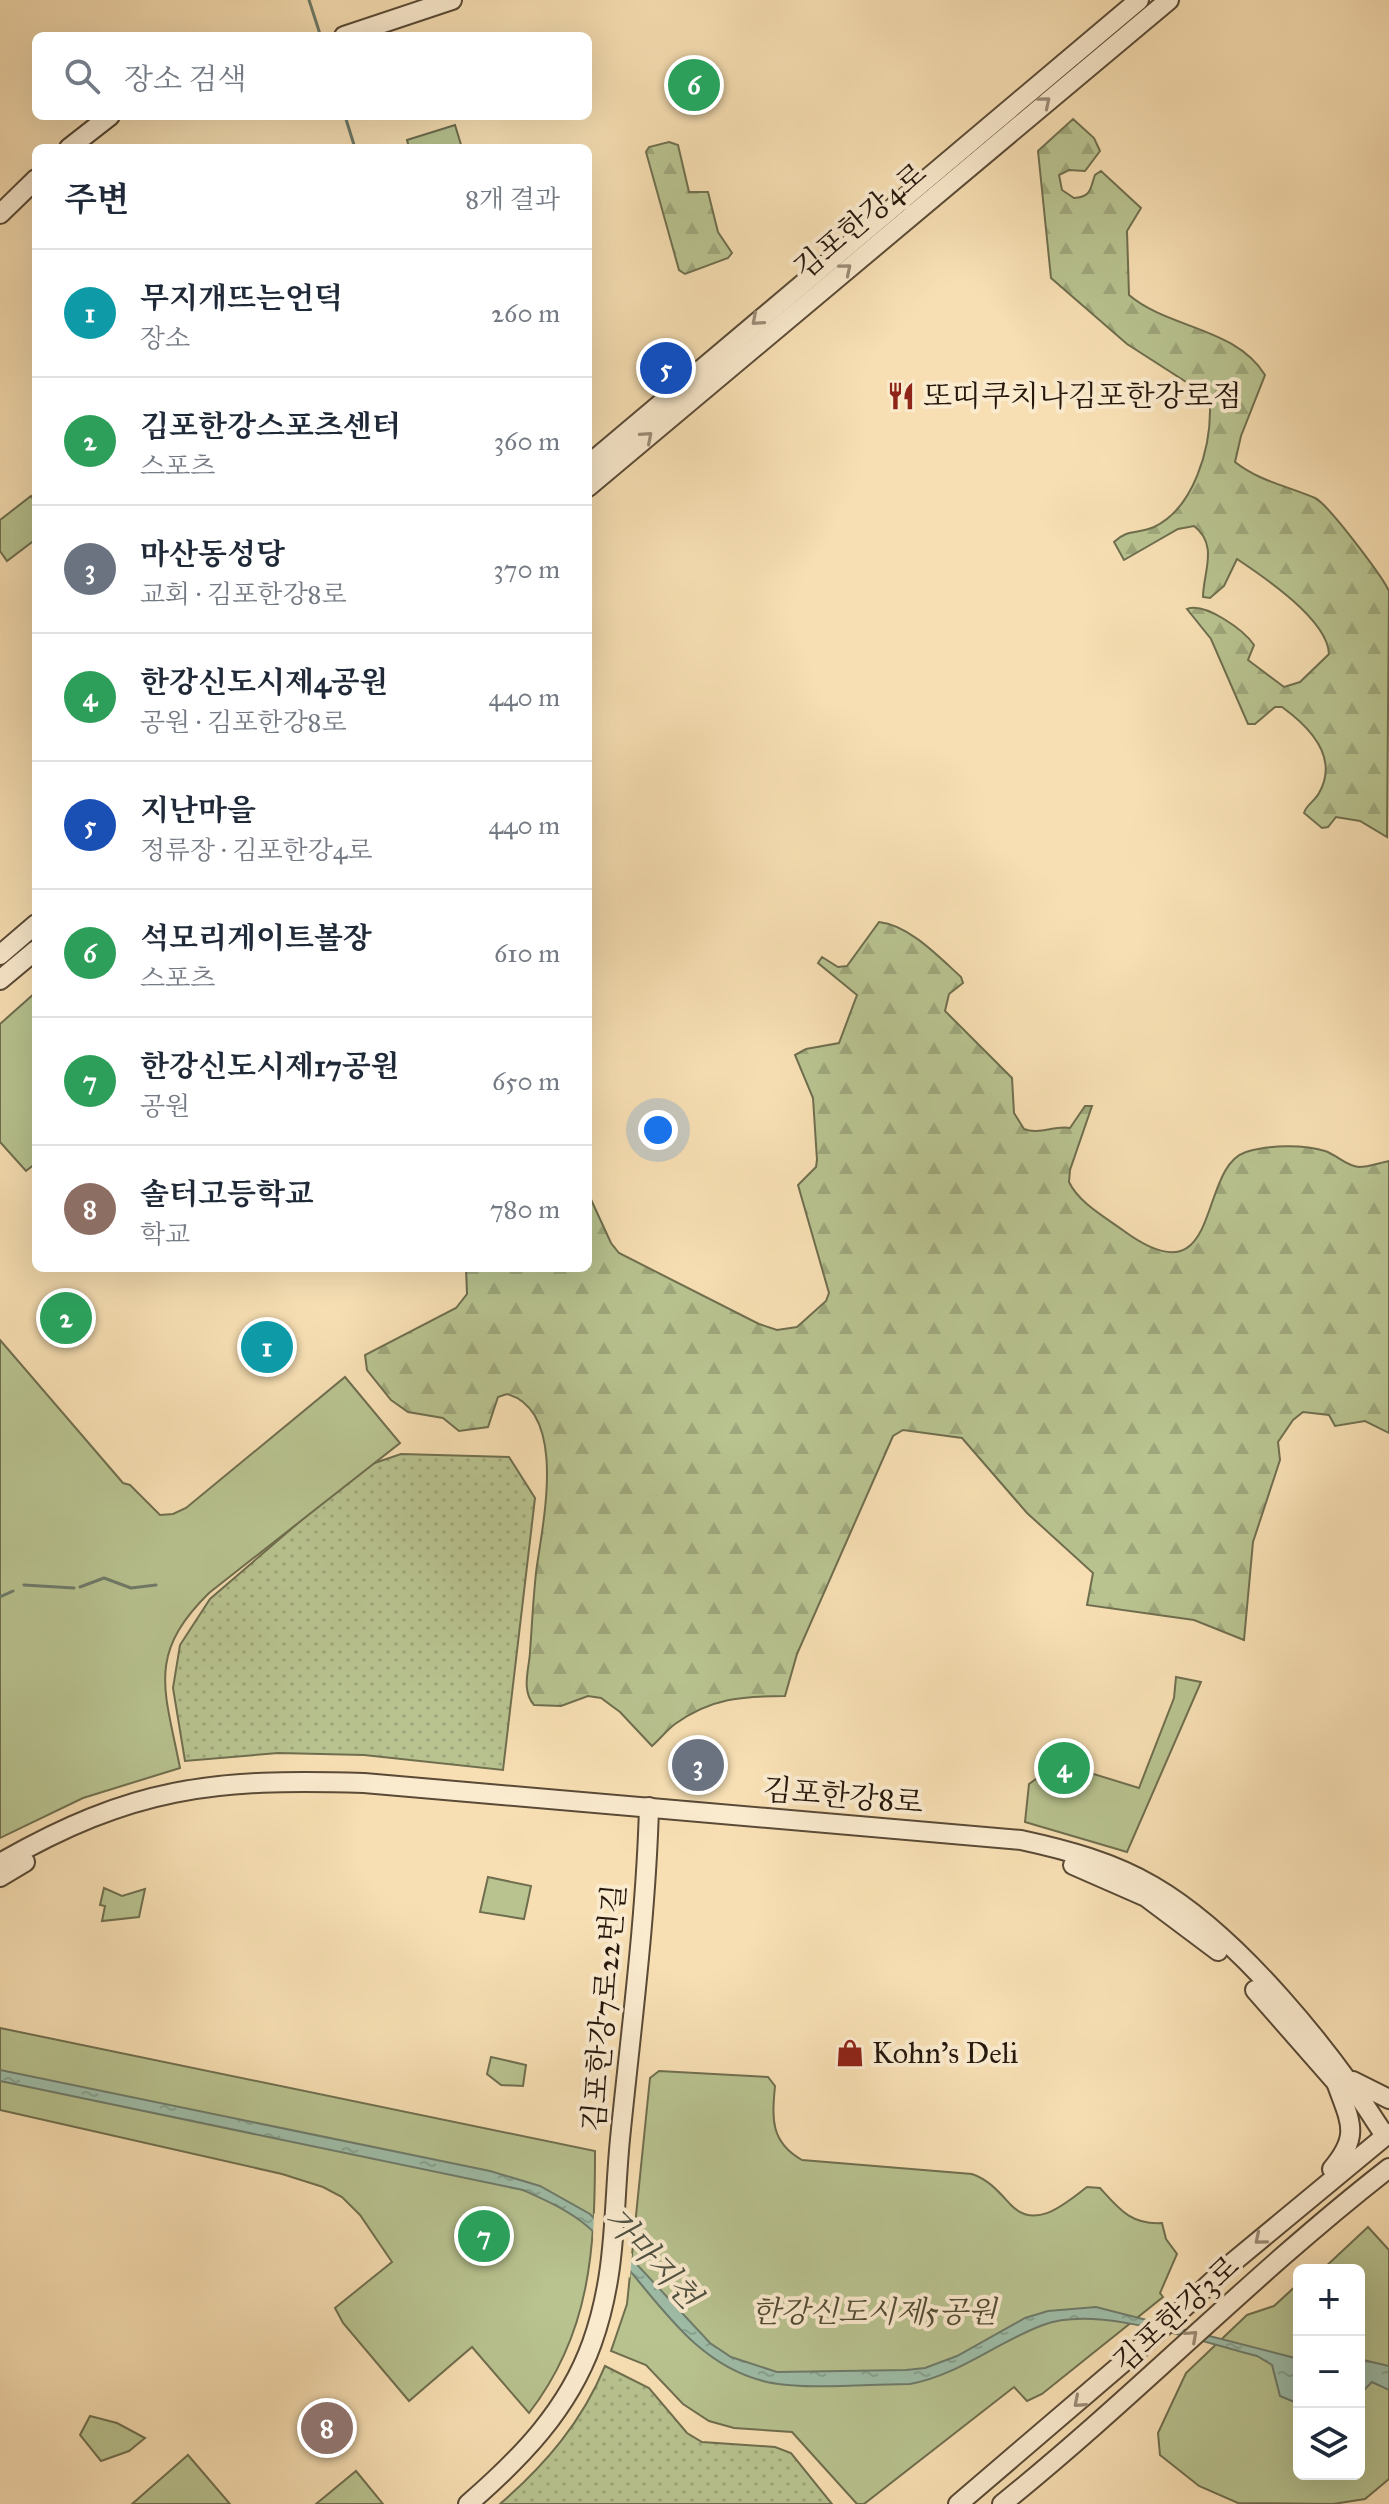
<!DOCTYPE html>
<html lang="ko">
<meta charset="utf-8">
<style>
:root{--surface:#fff;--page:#f6f6f7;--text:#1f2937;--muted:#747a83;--line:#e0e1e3;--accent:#8f2418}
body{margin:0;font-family:"IM FELL Great Primer","Noto Serif KR",serif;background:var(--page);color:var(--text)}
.controls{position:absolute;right:24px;bottom:24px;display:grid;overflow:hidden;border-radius:12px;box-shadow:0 8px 32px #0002}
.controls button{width:72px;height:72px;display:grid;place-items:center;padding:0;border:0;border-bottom:2px solid var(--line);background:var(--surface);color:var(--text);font:40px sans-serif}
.you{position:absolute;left:658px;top:1130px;width:28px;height:28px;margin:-20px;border:6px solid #fff;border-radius:50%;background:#1a73e8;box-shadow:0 0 0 12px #1a73e833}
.badge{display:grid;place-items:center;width:52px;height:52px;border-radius:50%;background:var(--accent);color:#fff;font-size:26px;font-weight:700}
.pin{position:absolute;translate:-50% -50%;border:4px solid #fff;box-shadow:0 2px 8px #0006}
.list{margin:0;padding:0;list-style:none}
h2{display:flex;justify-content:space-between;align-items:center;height:104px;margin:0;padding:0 32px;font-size:34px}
h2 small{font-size:26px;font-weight:400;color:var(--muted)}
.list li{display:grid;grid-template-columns:52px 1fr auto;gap:24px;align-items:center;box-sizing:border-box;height:128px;padding:0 32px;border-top:2px solid var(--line)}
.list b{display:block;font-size:30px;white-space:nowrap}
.list p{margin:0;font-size:26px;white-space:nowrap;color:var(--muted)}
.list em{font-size:26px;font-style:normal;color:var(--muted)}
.icon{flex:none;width:44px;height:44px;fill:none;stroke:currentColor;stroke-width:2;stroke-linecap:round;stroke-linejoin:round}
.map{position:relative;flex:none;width:1389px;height:2504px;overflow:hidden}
.search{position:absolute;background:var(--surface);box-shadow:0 8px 32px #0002;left:32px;top:32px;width:560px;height:88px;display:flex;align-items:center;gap:20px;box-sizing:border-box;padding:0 28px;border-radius:12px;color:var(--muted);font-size:30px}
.panel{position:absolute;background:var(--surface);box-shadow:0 8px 32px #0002;left:32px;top:144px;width:560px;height:1128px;border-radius:12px}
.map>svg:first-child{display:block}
</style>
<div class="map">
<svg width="1389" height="2504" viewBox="0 0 1389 2504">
<defs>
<pattern id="grass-dots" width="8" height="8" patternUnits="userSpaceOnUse" patternTransform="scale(2)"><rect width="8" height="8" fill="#b8c390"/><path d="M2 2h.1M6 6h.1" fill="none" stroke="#9ea77b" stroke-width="1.8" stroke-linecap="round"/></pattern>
<pattern id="forest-firs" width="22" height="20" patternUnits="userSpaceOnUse" patternTransform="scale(2)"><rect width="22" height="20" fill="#b8c390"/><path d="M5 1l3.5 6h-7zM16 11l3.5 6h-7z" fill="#9ea77b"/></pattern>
<pattern id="water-ripples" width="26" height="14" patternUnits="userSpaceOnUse" patternTransform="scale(2)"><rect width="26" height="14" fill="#9ebda8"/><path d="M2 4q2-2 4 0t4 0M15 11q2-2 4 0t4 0" fill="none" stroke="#88a28f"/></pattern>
</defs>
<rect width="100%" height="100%" fill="#f7dfb3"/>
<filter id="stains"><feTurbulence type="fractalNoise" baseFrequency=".0025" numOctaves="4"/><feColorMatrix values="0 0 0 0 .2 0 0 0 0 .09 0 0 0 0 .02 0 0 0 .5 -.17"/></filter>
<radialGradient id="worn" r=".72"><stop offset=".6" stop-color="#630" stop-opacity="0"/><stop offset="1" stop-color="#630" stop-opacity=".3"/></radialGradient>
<!-- grass -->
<g fill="url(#grass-dots)" stroke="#6f6e4e" stroke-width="2">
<path d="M401,1454L509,1457L535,1498L503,1770L364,1755L278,1753L185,1761L173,1688L180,1645L210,1599L363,1467Z"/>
<path d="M605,2366L649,2388L687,2433L702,2442L775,2447L791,2453L832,2504H500C545,2465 582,2422 605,2366Z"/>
</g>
<!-- forest -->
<g fill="url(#forest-firs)" stroke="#6f6e4e" stroke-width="2">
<path d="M1073,119L1094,138L1100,151L1085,171L1069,170L1059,175L1062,190L1074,198C1092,197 1090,188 1095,175L1101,171L1141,208L1127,231L1129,295C1169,329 1235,327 1265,375L1241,436L1235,462C1259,481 1287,486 1315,498C1328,504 1382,576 1389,591L1387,837L1360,821L1336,817L1328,827L1322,828L1304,813C1306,805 1315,801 1319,793C1339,758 1311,728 1282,707H1275L1255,724H1248L1211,639L1187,609C1205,602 1244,630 1254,645L1248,660L1284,687L1300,682L1329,654C1328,620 1264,577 1237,559L1224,586L1210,598L1203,597C1203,573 1219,545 1194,526L1178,529L1124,560L1114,542C1127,529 1138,534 1154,527C1194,508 1211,448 1210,406L1197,389L1127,344L1051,278L1038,151Z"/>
<path d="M669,142L678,145L689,192H708L718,232L732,253L728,258L685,274L679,270L646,152L649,147Z"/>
<path d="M879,922C909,925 939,957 961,977L963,983L949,994L945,1011L1012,1078L1014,1113L1024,1129C1039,1135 1055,1125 1070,1128L1085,1106H1092L1070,1170L1069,1182C1079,1203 1105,1217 1124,1231C1224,1304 1196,1168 1246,1152C1268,1145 1303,1144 1325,1151C1337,1155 1346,1166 1359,1167C1368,1167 1379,1163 1389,1161V1433L1365,1421L1335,1426L1329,1415L1303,1412L1293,1420L1278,1442L1280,1460L1253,1542L1244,1640L1194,1620L1087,1605L1093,1573L1027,1513L962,1438L903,1430L893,1436L797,1654L785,1696C743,1696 711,1698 675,1724C667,1730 660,1739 652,1746L620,1712L601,1698L588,1696L561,1706L534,1705C521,1690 529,1670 530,1652C532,1626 533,1600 536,1573C541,1530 570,1412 507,1394L498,1397L488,1427L459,1431L443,1418L408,1412L391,1400L367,1370L365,1355L456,1308L467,1294L466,1268H588V1193L611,1243L619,1253L759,1324L777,1330L797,1327L826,1301L829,1293L798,1185L816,1167L817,1160L813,1098L795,1055L806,1049L839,1043L857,995L818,963L822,957L838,967L847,966Z"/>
</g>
<!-- park -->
<g fill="#b8c390" stroke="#6f6e4e" stroke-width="2">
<path d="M455,125L462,148H409L407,140Z"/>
<path d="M31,496L36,503V539L7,561L0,551V520Z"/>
<path d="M36,992V1163L26,1171L0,1142V1024Z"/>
<path d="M0,1340L123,1483L130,1485L160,1515L173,1514L186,1508L345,1377L400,1443L209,1593C146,1655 165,1690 180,1768L83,1798L0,1838Z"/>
<path d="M1176,1677L1201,1682L1127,1852L1025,1822L1029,1784L1058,1763L1139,1788L1174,1698Z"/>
<path d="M488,1877L531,1886L524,1919L480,1912Z"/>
<path d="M104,1888L122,1896L145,1889L139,1917L102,1921L105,1906L100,1905Z"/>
<path d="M0,2028L595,2151C595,2248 591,2333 529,2413L472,2347L409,2401L343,2323L335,2308L392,2262L360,2215L342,2197L323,2187L282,2174L0,2110Z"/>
<path d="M491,2057L526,2065L523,2086L501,2085L487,2074Z"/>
<path d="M659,2071L768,2077L775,2086C772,2118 770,2142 802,2160L972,2174C989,2180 998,2191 1011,2205C1036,2231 1066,2203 1087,2187L1100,2188C1119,2209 1131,2225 1162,2223L1166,2239L1177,2254L1160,2293L1163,2297L1042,2394L1027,2401L1014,2387L864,2504H857L792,2432L734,2428L709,2421L683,2404L646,2365L611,2351L627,2304L650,2078Z"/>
<path d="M1368,2227L1389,2250V2479L1365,2499L1333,2504L1238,2503L1199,2486L1160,2455L1158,2433L1186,2373L1247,2315L1274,2306L1299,2283V2474H1359V2270H1322Z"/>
<path d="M90,2416L117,2423L145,2438L129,2451L101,2461L80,2435Z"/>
<path d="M188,2455L230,2504H132Z"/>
<path d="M356,2471L383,2504H316Z"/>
</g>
<!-- water -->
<g fill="url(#water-ripples)" stroke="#6e7b6a" stroke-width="2">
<path d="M0,2070L490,2171L540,2186L590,2214L710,2343L731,2357L777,2372L906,2370L925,2368L957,2356L1025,2318L1048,2311L1096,2307L1299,2359V2404L1280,2396L1272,2365L1257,2356C1200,2342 1098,2304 1043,2325C997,2342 959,2375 910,2384C868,2384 801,2391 763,2381C681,2360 647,2277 587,2226C568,2210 545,2200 523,2190L0,2081Z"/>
<path d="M1359,2359L1389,2366V2390L1372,2382L1359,2395Z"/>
</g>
<!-- pier -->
<path fill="#f7dfb3" d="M594,2213L632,2254L630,2278L593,2238Z"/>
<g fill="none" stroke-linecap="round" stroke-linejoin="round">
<!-- stream -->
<g stroke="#6e7b6a" stroke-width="3">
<path d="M309,0L320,34"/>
<path d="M345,116L355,148"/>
<path d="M24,1585L74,1588"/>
<path d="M80,1587L104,1578L131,1588L156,1585"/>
<path d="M0,1597L13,1591"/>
</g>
<defs>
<g id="minor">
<path d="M344,36L452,0"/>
<path d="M69,148L110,116"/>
<path d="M0,214L36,179"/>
<path d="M588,465L1139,0"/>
<path d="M588,487L1169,0"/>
<path d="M0,955L36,924"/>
<path d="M0,980L36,950"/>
<path d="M0,1863C132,1787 214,1778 364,1783L1021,1840C1067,1850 1112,1862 1153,1886C1239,1936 1332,2052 1385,2136"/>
<path d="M1073,1865L1146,1897L1218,1951"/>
<path d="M0,1877L25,1862"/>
<path d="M1255,1990L1341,2088"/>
<path d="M1353,2081L1389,2099"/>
<path d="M1332,2169C1360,2136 1351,2123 1337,2085"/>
<path d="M468,2504C521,2458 568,2410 592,2343C617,2273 613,2211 620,2139C631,2029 646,1918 649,1807"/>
<path d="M958,2504L1138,2350L1232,2263L1389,2133"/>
<path d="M1002,2504C1135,2397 1254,2273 1389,2168"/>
</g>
</defs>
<!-- minor casing -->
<use href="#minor" stroke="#5a4a36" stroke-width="22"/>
<!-- minor -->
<use href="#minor" stroke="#faeace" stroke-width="18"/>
</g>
<!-- one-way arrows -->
<defs><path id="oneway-chevron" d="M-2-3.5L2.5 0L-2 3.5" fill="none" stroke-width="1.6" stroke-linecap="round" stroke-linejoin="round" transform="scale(2)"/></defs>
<g stroke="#9b8c77">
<use href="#oneway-chevron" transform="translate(1045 102) rotate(-40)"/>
<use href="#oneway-chevron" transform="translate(846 269) rotate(-40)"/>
<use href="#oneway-chevron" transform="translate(757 320) rotate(139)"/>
<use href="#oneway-chevron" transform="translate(647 437) rotate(-41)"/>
<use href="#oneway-chevron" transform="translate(1260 2239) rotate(140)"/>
<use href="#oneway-chevron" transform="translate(1192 2336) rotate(-42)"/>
<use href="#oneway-chevron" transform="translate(1079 2402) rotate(139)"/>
</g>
<!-- icons -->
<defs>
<symbol id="restaurant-bare" viewBox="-9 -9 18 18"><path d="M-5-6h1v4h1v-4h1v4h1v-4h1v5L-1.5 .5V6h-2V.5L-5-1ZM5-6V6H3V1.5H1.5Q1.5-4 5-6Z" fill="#8f2418" stroke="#faeace" stroke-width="2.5" paint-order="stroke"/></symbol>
<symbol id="shop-bare" viewBox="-9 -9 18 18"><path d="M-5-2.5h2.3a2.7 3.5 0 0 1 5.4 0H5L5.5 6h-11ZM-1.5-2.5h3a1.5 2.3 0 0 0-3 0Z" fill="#8f2418" stroke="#faeace" stroke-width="2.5" paint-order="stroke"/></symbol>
</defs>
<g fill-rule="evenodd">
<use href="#restaurant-bare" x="881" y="376" width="40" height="40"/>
<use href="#shop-bare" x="830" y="2033" width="40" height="40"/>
</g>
<g text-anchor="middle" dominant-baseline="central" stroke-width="8" stroke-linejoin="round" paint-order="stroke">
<!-- street labels -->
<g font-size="30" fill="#26180d" stroke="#faeace">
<text transform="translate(860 221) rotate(-40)">김포한강4로</text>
<text transform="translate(843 1796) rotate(5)">김포한강8로</text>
<text transform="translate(604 2008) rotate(-85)">김포한강7로22번길</text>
<text transform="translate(1176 2314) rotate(-42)">김포한강3로</text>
</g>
<!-- poi labels -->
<g font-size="30" fill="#26180d" stroke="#faeace" text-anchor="start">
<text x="923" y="396">또띠쿠치나김포한강로점</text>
<text x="872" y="2053">Kohn’s Deli</text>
</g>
<!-- park labels -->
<g font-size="30" font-style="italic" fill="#524b34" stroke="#faeace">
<text x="874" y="2312">한강신도시제5공원</text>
</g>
<!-- water labels -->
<g font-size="32" font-style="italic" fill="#505243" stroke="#faeace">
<text transform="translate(652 2258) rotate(47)">가마지천</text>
</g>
</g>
<rect width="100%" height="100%" filter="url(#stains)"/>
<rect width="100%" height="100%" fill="url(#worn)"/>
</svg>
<div class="controls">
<button>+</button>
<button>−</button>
<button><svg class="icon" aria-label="layers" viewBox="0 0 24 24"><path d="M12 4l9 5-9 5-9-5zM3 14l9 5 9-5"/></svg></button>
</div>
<div class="you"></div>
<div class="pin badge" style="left:267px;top:1347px;background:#0f9aa8">1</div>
<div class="pin badge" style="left:66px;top:1318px;background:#2e9e5b">2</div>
<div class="pin badge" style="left:698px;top:1765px;background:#6b7280">3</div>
<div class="pin badge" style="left:1064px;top:1768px;background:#2e9e5b">4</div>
<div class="pin badge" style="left:666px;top:368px;background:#1a4fb4">5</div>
<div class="pin badge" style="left:694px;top:85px;background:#2e9e5b">6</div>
<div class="pin badge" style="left:484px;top:2236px;background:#2e9e5b">7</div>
<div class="pin badge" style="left:327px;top:2428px;background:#8d6e63">8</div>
<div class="search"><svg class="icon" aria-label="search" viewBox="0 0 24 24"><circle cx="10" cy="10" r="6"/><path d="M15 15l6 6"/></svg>장소 검색</div>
<section class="panel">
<h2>주변<small>8개 결과</small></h2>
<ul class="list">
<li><span class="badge" style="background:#0f9aa8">1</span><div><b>무지개뜨는언덕</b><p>장소</p></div><em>260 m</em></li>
<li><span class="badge" style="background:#2e9e5b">2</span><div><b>김포한강스포츠센터</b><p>스포츠</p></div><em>360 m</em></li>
<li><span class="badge" style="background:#6b7280">3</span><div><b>마산동성당</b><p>교회 · 김포한강8로</p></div><em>370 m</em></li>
<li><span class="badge" style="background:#2e9e5b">4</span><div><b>한강신도시제4공원</b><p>공원 · 김포한강8로</p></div><em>440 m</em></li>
<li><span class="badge" style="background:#1a4fb4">5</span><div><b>지난마을</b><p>정류장 · 김포한강4로</p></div><em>440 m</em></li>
<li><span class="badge" style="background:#2e9e5b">6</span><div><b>석모리게이트볼장</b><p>스포츠</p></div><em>610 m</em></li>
<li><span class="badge" style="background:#2e9e5b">7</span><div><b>한강신도시제17공원</b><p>공원</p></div><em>650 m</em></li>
<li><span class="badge" style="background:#8d6e63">8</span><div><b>솔터고등학교</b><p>학교</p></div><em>780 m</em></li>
</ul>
</section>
</div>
